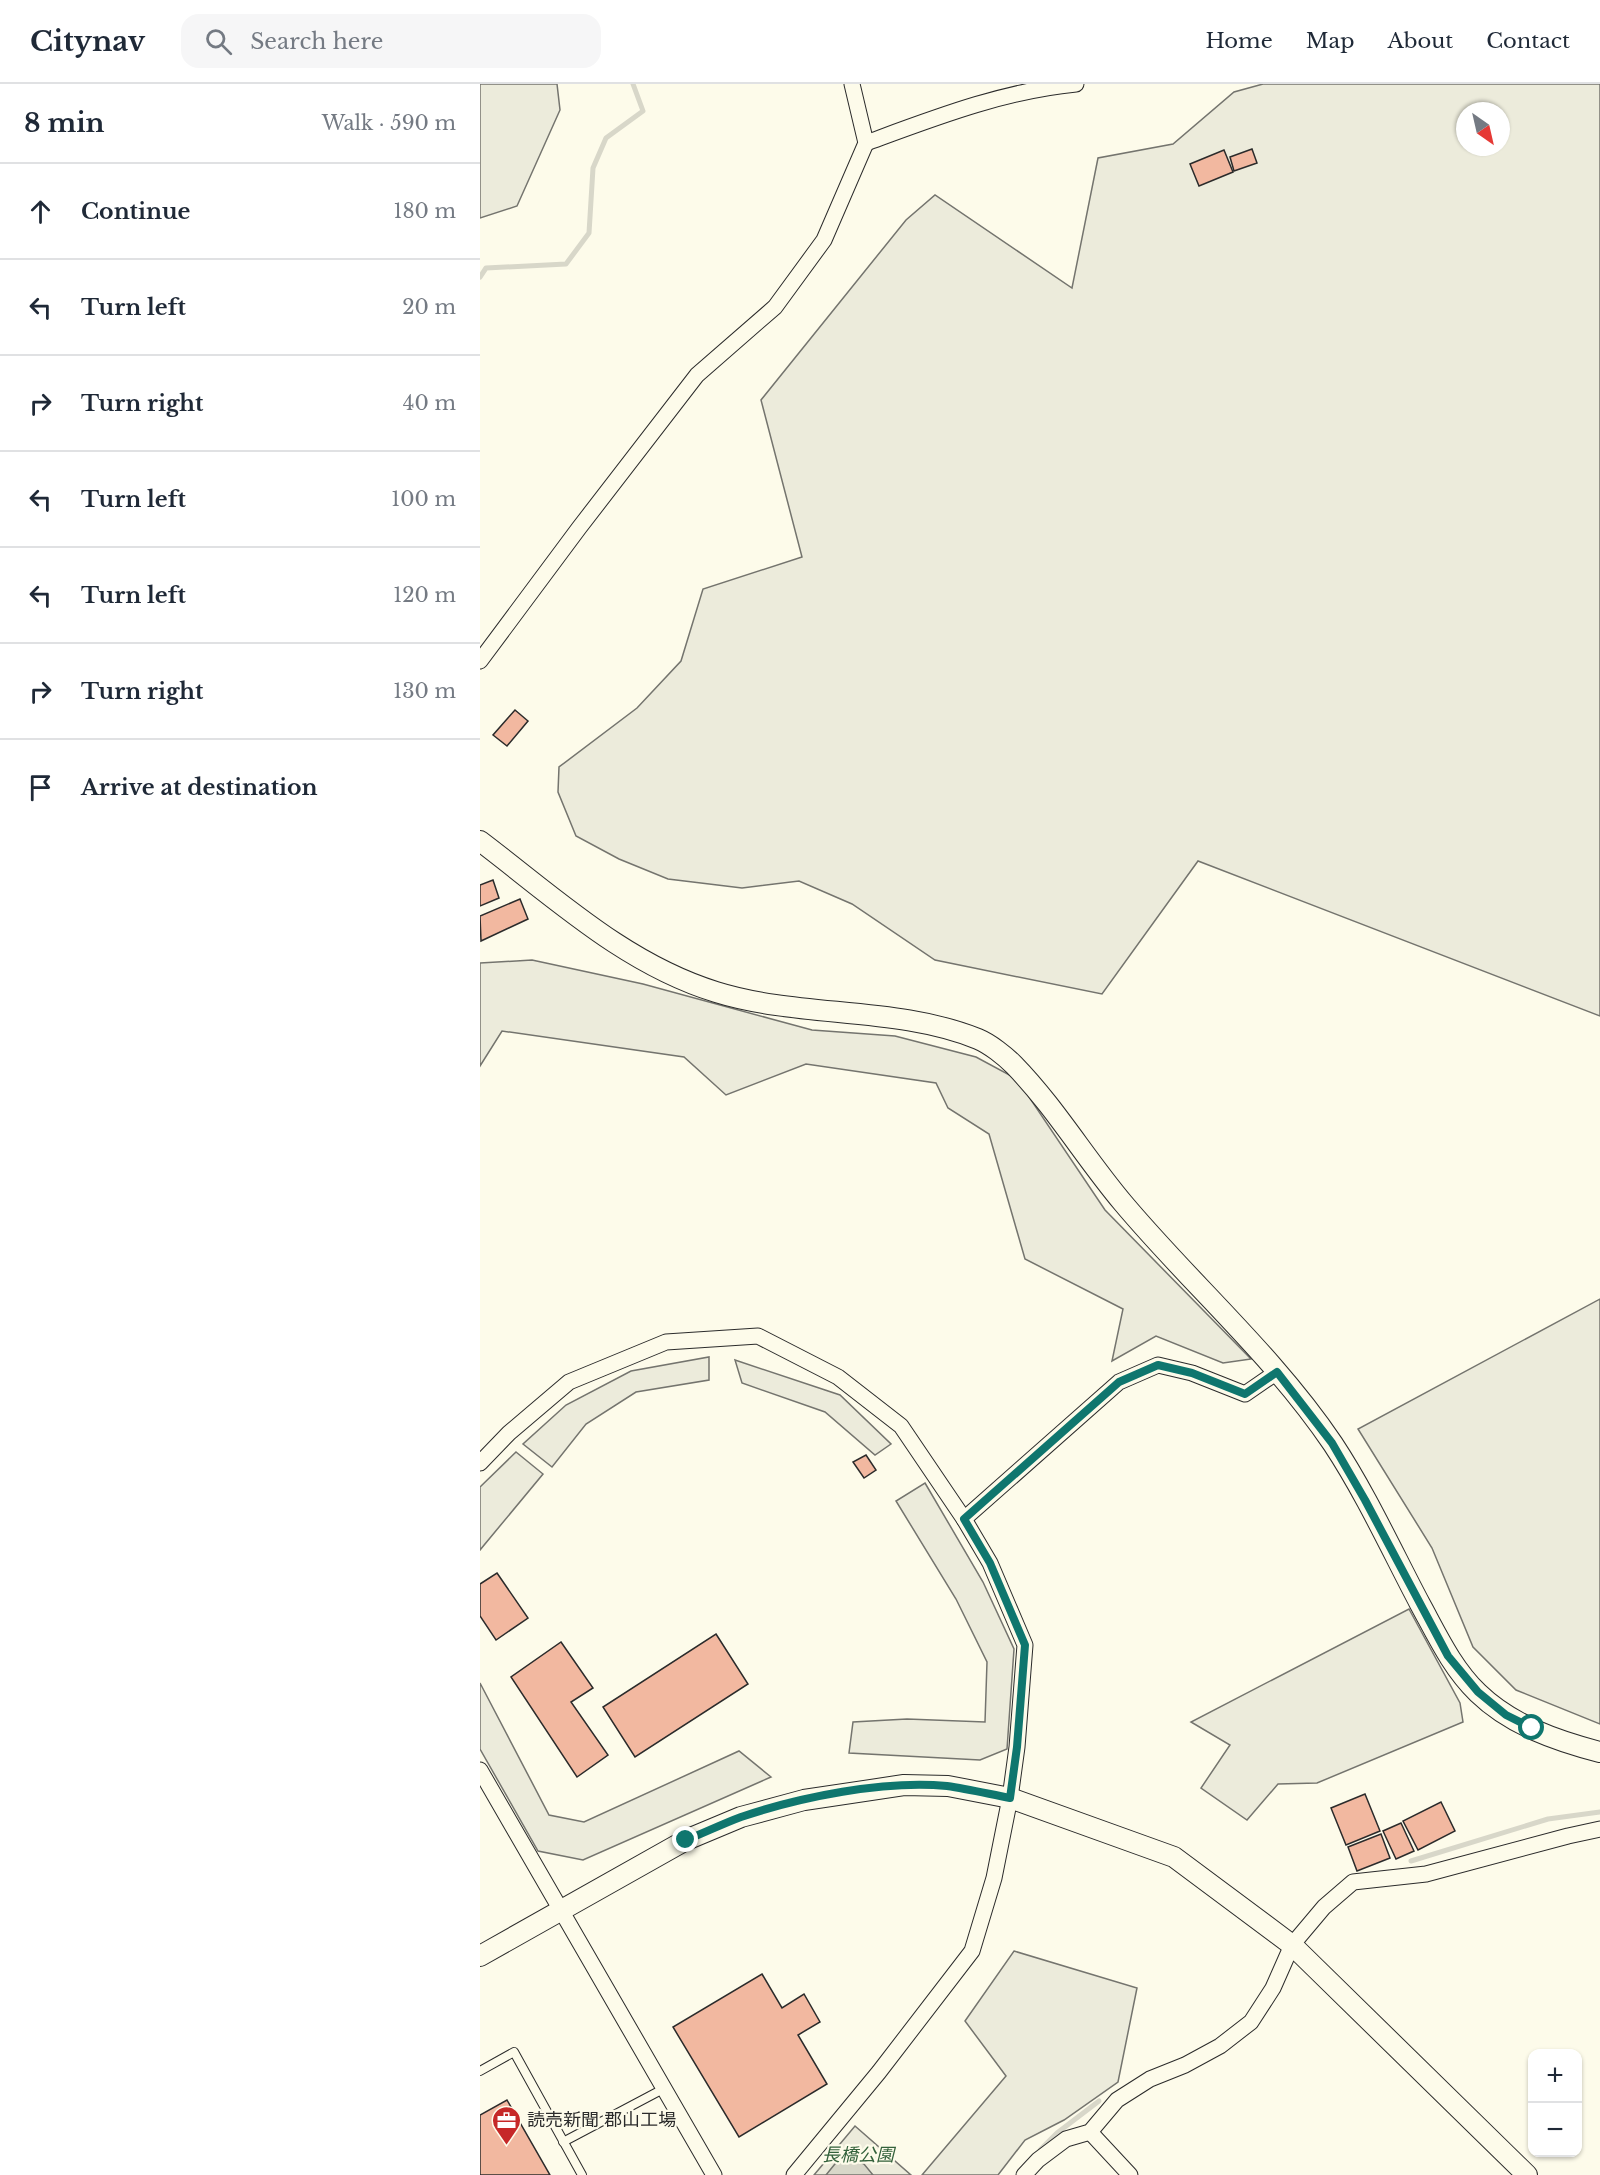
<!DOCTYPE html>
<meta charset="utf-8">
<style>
:root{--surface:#fff;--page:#f6f6f7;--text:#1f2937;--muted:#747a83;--line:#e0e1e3}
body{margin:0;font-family:"Libre Baskerville","Noto Sans JP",serif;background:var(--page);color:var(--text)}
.controls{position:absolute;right:18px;bottom:18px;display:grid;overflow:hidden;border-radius:12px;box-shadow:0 2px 4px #0004}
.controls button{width:54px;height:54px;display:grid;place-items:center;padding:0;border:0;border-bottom:2px solid var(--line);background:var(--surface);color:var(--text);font:30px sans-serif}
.compass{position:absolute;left:976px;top:18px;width:54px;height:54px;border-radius:50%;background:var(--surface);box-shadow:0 2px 4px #0004;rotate:146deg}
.stop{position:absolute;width:18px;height:18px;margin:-14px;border:4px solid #0f766e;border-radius:50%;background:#fff}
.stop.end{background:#0f766e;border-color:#fff;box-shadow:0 2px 6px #0008}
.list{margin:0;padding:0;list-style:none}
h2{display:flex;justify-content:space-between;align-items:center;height:78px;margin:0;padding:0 24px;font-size:26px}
h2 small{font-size:20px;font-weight:400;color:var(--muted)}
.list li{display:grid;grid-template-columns:39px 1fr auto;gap:18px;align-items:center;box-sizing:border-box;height:96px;padding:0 24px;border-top:2px solid var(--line)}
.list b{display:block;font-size:22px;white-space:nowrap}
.list em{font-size:20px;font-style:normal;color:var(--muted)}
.icon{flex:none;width:33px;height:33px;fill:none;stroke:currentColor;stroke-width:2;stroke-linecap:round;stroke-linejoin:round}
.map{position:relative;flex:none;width:1120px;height:2091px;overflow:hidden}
header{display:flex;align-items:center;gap:36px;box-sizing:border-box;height:84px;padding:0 30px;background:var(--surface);border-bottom:2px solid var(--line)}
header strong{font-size:28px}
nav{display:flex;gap:33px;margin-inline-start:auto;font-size:21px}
.search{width:420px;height:54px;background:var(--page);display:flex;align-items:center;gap:15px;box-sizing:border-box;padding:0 21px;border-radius:18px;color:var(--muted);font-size:22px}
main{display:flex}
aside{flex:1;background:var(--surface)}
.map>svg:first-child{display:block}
</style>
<header>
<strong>Citynav</strong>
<div class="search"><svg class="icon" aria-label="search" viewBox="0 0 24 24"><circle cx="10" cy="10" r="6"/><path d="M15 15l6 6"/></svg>Search here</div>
<nav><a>Home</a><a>Map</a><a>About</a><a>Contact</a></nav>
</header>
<main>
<aside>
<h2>8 min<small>Walk · 590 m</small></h2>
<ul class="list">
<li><svg class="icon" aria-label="ahead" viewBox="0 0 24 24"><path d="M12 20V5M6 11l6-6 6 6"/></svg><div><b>Continue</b></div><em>180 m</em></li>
<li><svg class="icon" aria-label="left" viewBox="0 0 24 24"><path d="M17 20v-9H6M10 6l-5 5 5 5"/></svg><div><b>Turn left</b></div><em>20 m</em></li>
<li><svg class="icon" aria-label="right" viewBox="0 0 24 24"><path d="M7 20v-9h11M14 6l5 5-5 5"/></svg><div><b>Turn right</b></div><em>40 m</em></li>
<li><svg class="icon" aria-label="left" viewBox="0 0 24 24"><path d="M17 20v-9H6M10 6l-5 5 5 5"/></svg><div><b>Turn left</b></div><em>100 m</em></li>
<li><svg class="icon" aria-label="left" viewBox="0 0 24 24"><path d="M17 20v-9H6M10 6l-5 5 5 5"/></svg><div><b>Turn left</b></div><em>120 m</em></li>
<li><svg class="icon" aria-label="right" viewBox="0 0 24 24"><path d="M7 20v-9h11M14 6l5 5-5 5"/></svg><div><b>Turn right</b></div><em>130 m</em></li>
<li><svg class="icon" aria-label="arrive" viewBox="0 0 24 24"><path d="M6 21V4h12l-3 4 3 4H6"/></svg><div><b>Arrive at destination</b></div></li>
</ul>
</aside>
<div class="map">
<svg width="1120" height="2091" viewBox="0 0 1120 2091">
<rect width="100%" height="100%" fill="#fdfbea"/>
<!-- green -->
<g fill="#ecebdb" stroke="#74746e" stroke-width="1.5" fill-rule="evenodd">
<path d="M0,0H77L80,26L37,122L0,134Z"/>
<path d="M783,0H1120V932L718,777L622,910L455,876L372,820L319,797L262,804L188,795L139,775L96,752L78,708L79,683L157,624L201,577L223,505L322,473L281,316L426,136L455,111L592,204L618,74L693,60L754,8ZM985,27H1021V63H985Z"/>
<path d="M52,876L163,900L332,946L415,952L496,973L537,995L625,1126L771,1275L743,1279L676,1252L632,1277L643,1225L545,1175L509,1050L468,1024L456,999L326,980L246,1011L204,973L22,947L0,982V879Z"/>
<path d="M1120,1215V1640L1036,1606L993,1563L952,1464L878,1345Z"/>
<path d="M229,1273V1296L156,1308L106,1340L72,1383L43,1360L86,1321L151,1287Z"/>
<path d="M255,1276L360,1311L411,1360L395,1371L345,1328L262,1299Z"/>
<path d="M36,1368L63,1390L0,1466V1403Z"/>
<path d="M445,1399L503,1498L534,1565L527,1665L500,1676L369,1669L373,1638L427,1635L505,1638L507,1578L476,1515L416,1417Z"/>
<path d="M929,1525L980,1619L983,1638L837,1699L798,1700L767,1736L721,1704L750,1661L711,1638Z"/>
<path d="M0,1599L69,1731L104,1738L259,1667L291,1693L103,1776L58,1767L0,1665Z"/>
<path d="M534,1867L657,1904L638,1998L584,2036L545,2056L518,2091H442L526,1992L485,1937Z"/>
<path d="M375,2042L431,2091H334Z"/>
</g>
<!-- water -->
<path fill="#d8d7c9" stroke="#74746e" stroke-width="1.5" d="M363,2070L384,2080L393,2091H346Z"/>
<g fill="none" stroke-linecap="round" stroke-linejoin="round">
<!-- stream -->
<g stroke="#d8d7c9" stroke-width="5">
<path d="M0,193L6,184L86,180L109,149L113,84L126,54L163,27L153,0"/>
<path d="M931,1777L1068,1735L1120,1728"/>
<path d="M560,2066L577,2049L619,2017"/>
</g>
</g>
<!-- building -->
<g fill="#f2b8a0" stroke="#2b2b2b" stroke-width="1.5">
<path d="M772,65L777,79L754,87L750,73Z"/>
<path d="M744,66L753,88L719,102L710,80Z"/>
<path d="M35,626L48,637L27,662L13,651Z"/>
<path d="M13,796L19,814L0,822V801Z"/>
<path d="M40,815L48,835L1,857L0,832Z"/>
<path d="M386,1371L396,1386L384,1394L373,1378Z"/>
<path d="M17,1489L48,1534L16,1556L0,1532V1500Z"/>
<path d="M236,1550L268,1600L155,1673L123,1623Z"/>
<path d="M81,1558L113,1604L91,1618L128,1671L97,1693L31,1593Z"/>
<path d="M885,1710L900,1747L866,1761L851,1724Z"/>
<path d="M961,1718L975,1747L938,1766L923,1737Z"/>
<path d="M921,1739L934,1767L916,1775L903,1747Z"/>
<path d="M901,1750L910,1774L877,1787L868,1763Z"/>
<path d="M282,1890L302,1924L324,1910L340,1938L318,1951L347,2000L259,2053L193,1943Z"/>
<path d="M27,2016L70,2091H0V2031Z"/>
</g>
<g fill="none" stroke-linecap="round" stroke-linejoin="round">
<defs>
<g id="service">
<path d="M0,1987L34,1968L102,2091"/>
<path d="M83,2058L185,2004"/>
</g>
<g id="minor">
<path d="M386,59C454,34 523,7 596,0"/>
<path d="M0,577L99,444L217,291L295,223L344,156L386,59L372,0"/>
<path d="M0,1379L29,1349L89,1298L186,1258L278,1252L358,1293L421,1342L484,1435L510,1479L545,1561L537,1663L530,1714L514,1794L492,1867L399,1988L314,2091"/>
<path d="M484,1435L639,1298L678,1281L712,1289L765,1310L797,1288"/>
<path d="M0,1686L234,2091"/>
<path d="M610,2048L650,2091"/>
<path d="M544,2091L558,2076L586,2055L610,2048L637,2016L670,1995L705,1981L740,1962L771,1938L793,1904L812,1861L844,1823L873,1798L946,1790L1088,1752L1120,1745"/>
</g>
<g id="tertiary">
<path d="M0,757C74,813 145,880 236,908C319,934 417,922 498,955C510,960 525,972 534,981C575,1023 605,1074 643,1119C711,1200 793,1271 853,1360C886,1410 912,1467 940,1520C957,1551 972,1584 998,1609C1031,1641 1077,1657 1120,1668"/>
<path d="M0,1872L206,1756L261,1733L324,1716L424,1701L468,1702L530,1714L694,1773L812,1861L1047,2091"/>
</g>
</defs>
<!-- service casing -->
<use href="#service" stroke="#2b2b2b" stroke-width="10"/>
<!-- minor casing -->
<use href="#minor" stroke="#2b2b2b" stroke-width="17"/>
<!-- tertiary casing -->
<use href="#tertiary" stroke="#2b2b2b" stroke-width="22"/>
<!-- service -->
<use href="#service" stroke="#fdfbea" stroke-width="8"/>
<!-- minor -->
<use href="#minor" stroke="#fdfbea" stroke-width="15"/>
<!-- tertiary -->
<use href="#tertiary" stroke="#fdfbea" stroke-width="20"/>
</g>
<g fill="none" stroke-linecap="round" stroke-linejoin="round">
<!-- route -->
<path stroke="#0f766e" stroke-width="8" d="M206,1756C224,1749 242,1740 261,1733C320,1713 404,1696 467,1702C488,1705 509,1710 530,1714L537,1663L545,1561L510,1479L484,1435L639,1298L678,1281L712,1289L765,1310L797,1288L852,1359L885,1416L968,1572L998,1608L1026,1631L1052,1644"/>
</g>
<!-- icons -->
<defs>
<symbol id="office-pin" viewBox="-11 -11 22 30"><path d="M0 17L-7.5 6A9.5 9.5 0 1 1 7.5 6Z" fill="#c62828" stroke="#fdfbea"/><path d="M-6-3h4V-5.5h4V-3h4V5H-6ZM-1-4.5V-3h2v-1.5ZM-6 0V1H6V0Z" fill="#fff"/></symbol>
</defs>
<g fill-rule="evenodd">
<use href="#office-pin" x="10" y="2020" width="33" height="45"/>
</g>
<g text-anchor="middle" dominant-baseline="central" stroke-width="4.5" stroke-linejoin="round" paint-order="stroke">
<!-- poi labels -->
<g font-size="18" fill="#2b2b2b" stroke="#fdfbea" text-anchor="start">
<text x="47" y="2036">読売新聞 郡山工場</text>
</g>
<!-- park labels -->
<g font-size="18" font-style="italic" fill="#34623c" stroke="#fdfbea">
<text x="378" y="2071">長橋公園</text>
</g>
</g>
</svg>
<div class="controls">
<button>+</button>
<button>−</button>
</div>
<svg class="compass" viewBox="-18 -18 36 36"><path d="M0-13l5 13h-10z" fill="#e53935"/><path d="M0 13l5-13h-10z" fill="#747a83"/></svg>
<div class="stop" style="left:1052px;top:1644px"></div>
<div class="stop end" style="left:206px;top:1756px"></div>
</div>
</main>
